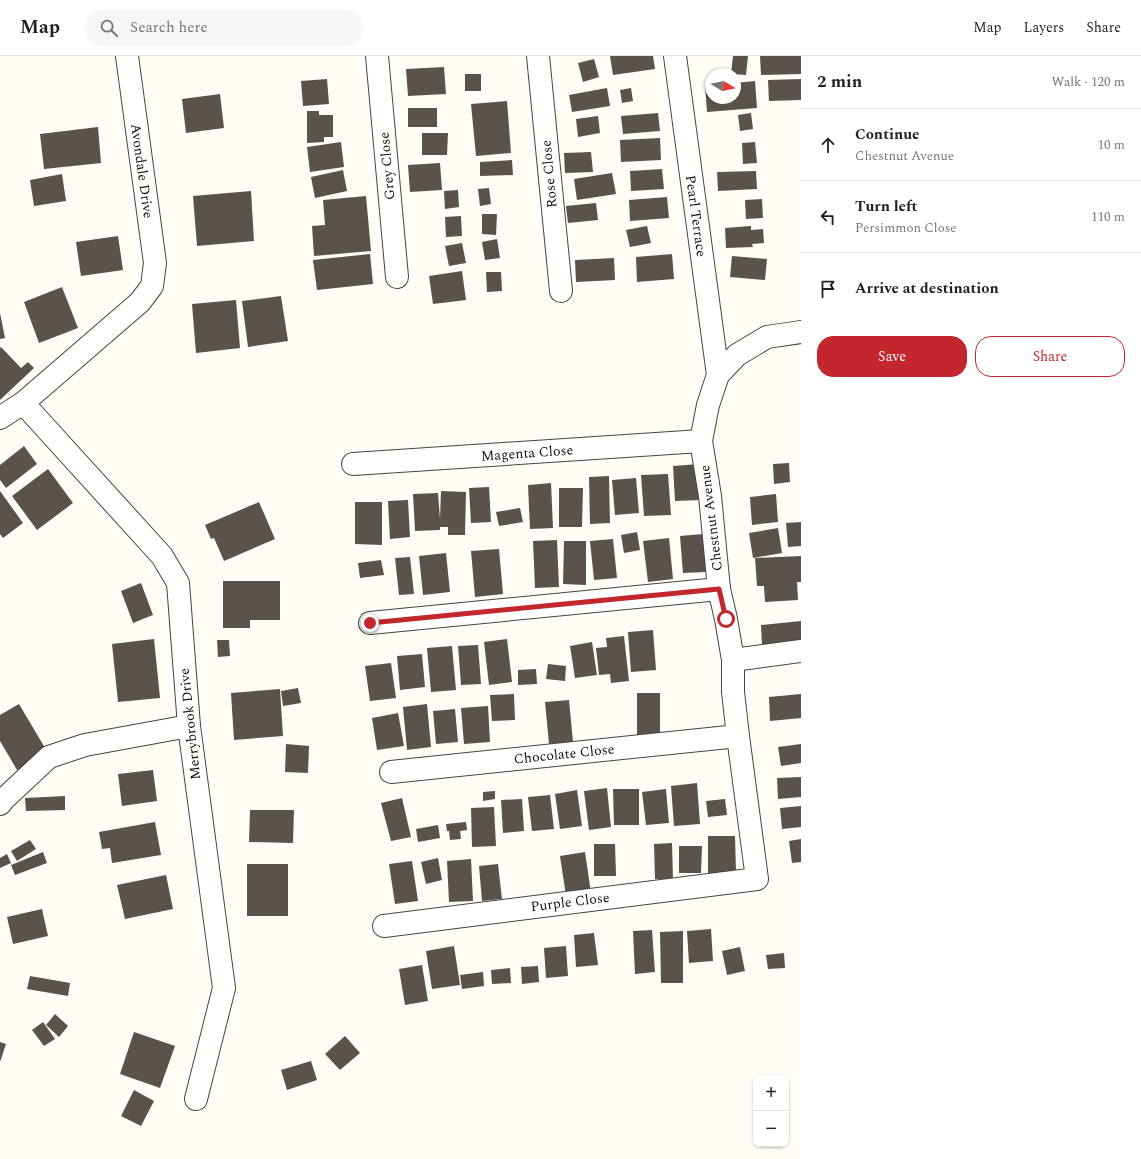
<!DOCTYPE html>
<meta charset="utf-8">
<style>
:root{--surface:#fff;--page:#f6f6f6;--text:#222;--muted:#767676;--line:#e0e0e0;--accent:#c4262e}
body{margin:0;font-family:Spectral,serif;background:var(--page);color:var(--text)}
.controls{position:absolute;right:12px;bottom:12px;display:grid;overflow:hidden;border-radius:8px;box-shadow:0 1px 3px #0004}
.controls button{width:36px;height:36px;display:grid;place-items:center;padding:0;border:0;border-bottom:1px solid var(--line);background:var(--surface);color:var(--text);font:20px sans-serif}
.compass{position:absolute;left:705px;top:12px;width:36px;height:36px;border-radius:50%;background:var(--surface);box-shadow:0 1px 3px #0004;rotate:100deg}
.stop{position:absolute;width:12px;height:12px;margin:-9px;border:3px solid #c4262e;border-radius:50%;background:#fff}
.stop.end{background:#c4262e;border-color:#fff;box-shadow:0 1px 4px #0008}
.list{margin:0;padding:0;list-style:none}
h2{display:flex;justify-content:space-between;align-items:center;height:52px;margin:0;padding:0 16px;font-size:17px}
h2 small{font-size:13px;font-weight:400;color:var(--muted)}
.list li{display:grid;grid-template-columns:26px 1fr auto;gap:12px;align-items:center;box-sizing:border-box;height:72px;padding:0 16px;border-top:1px solid var(--line)}
.list b{display:block;font-size:15px;white-space:nowrap}
.list p{margin:0;font-size:13px;white-space:nowrap;color:var(--muted)}
.list em{font-size:13px;font-style:normal;color:var(--muted)}
.actions{display:flex;gap:8px;padding:12px 16px}
.actions a{flex:1;padding:9px 0;border:1px solid var(--accent);border-radius:16px;text-align:center;font-size:14px;color:var(--accent)}
.actions .main{background:var(--accent);color:#fff}
.icon{flex:none;width:22px;height:22px;fill:none;stroke:currentColor;stroke-width:2;stroke-linecap:round;stroke-linejoin:round}
.map{position:relative;flex:none;width:801px;height:1103px;overflow:hidden}
header{display:flex;align-items:center;gap:24px;box-sizing:border-box;height:56px;padding:0 20px;background:var(--surface);border-bottom:1px solid var(--line)}
header strong{font-size:19px}
nav{display:flex;gap:22px;margin-inline-start:auto;font-size:14px}
.search{width:280px;height:36px;background:var(--page);display:flex;align-items:center;gap:10px;box-sizing:border-box;padding:0 14px;border-radius:22px;color:var(--muted);font-size:15px}
main{display:flex}
aside{flex:1;background:var(--surface)}
.map>svg:first-child{display:block}
</style>
<header>
<strong>Map</strong>
<div class="search"><svg class="icon" aria-label="search" viewBox="0 0 24 24"><circle cx="10" cy="10" r="6"/><path d="M15 15l6 6"/></svg>Search here</div>
<nav><a>Map</a><a>Layers</a><a>Share</a></nav>
</header>
<main>
<div class="map">
<svg width="801" height="1103" viewBox="0 0 801 1103">
<rect width="100%" height="100%" fill="#fffdf5"/>
<!-- building -->
<g fill="#5a524d">
<path d="M610,0H653L655,13L613,19Z"/>
<path d="M733,0H748L746,19L731,18Z"/>
<path d="M760,0H801V18L761,19Z"/>
<path d="M594,3L599,21L583,26L578,7Z"/>
<path d="M444,11L446,38L408,40L406,13Z"/>
<rect x="465" y="18" width="16" height="17"/>
<path d="M327,23L329,48L303,50L301,25Z"/>
<path d="M801,23V44L769,45L768,24Z"/>
<path d="M755,25L757,52L707,56L705,29H711V42H735V27Z"/>
<path d="M607,32L610,50L572,56L569,39Z"/>
<path d="M631,32L633,45L622,47L620,34Z"/>
<path d="M220,38L224,72L186,77L182,43Z"/>
<path d="M507,45L511,97L476,100L471,48Z"/>
<rect x="408" y="52" width="29" height="19"/>
<path d="M307,55H319V59H333V81H324V86L307,87Z"/>
<path d="M658,57L660,75L623,78L621,60Z"/>
<path d="M751,57L753,73L740,75L738,59Z"/>
<path d="M598,60L600,77L578,81L576,63Z"/>
<path d="M98,71L101,107L44,113L40,78Z"/>
<path d="M422,77H448L447,99H422Z"/>
<path d="M660,82L661,104L621,106L620,84Z"/>
<path d="M341,86L344,111L310,116L307,91Z"/>
<path d="M755,86L757,107L743,108L742,87Z"/>
<path d="M591,96L593,116L565,117L564,97Z"/>
<path d="M512,104L513,119L480,120V106Z"/>
<path d="M440,107L442,134L410,136L408,109Z"/>
<path d="M662,113L664,133L631,135L630,115Z"/>
<path d="M343,114L347,135L315,142L311,121Z"/>
<path d="M756,115L757,133L718,135L717,116Z"/>
<path d="M612,117L616,138L577,144L574,123Z"/>
<path d="M62,118L66,145L34,150L30,124Z"/>
<path d="M489,132L491,148L480,150L478,133Z"/>
<path d="M458,134L459,151L445,153L444,135Z"/>
<path d="M251,135L254,185L197,190L193,140Z"/>
<path d="M366,140L371,195L314,200L312,170L325,169L323,144Z"/>
<path d="M667,141L669,162L630,165L629,144Z"/>
<path d="M762,143L763,162L746,163L745,144Z"/>
<path d="M596,147L598,164L568,167L566,150Z"/>
<path d="M482,158H497L496,179L482,178Z"/>
<path d="M461,160L462,180L446,181L445,161Z"/>
<path d="M647,170L651,187L630,191L626,174Z"/>
<path d="M751,170V174L763,173L764,187L752,188L753,191L726,192L725,172Z"/>
<path d="M118,180L123,214L81,220L76,186Z"/>
<path d="M497,183L500,202L485,204L482,186Z"/>
<path d="M462,187L466,207L449,210L445,190Z"/>
<path d="M370,198L373,228L317,234L313,204Z"/>
<path d="M672,198L674,223L637,226L636,201Z"/>
<path d="M732,200L767,203L765,224L730,221Z"/>
<path d="M614,202L615,224L576,226L575,204Z"/>
<path d="M462,215L466,244L433,248L429,220Z"/>
<path d="M486,216H501L502,235L487,236Z"/>
<path d="M62,231L78,272L39,287L24,246Z"/>
<path d="M281,240L288,285L248,291L242,245Z"/>
<path d="M236,244L240,292L196,297L192,248Z"/>
<path d="M0,257L5,282L0,283Z"/>
<path d="M1,291L21,312L28,306L34,312L0,344V292Z"/>
<path d="M24,390L37,408L6,432L0,424V409Z"/>
<path d="M789,407L790,426L774,428L773,408Z"/>
<path d="M699,408L701,444L675,445L673,410Z"/>
<path d="M48,413L73,447L37,474L12,440Z"/>
<path d="M668,418L671,459L644,460L641,419Z"/>
<path d="M609,420L610,467L590,468L589,421Z"/>
<path d="M636,422L639,457L615,459L612,424Z"/>
<path d="M551,427L553,472L530,473L528,429Z"/>
<path d="M489,431L491,466L471,467L469,432Z"/>
<path d="M559,432H583L582,471H559Z"/>
<path d="M0,435L23,467L3,482L0,478Z"/>
<path d="M441,435L466,436L465,479H448V471H440V474L415,475L413,438L438,437L440,463Z"/>
<path d="M776,438L778,466L752,469L750,441Z"/>
<path d="M408,444L410,481L390,483L388,445Z"/>
<path d="M259,446L275,483L224,505L214,482L211,483L205,469Z"/>
<path d="M355,446H382V489L355,488Z"/>
<path d="M520,452L523,466L499,470L496,456Z"/>
<path d="M801,466V490L788,491L786,467Z"/>
<path d="M778,472L782,497L753,502L749,477Z"/>
<path d="M637,476L640,494L624,497L621,479Z"/>
<path d="M703,478L706,516L683,517L680,480Z"/>
<path d="M669,482L673,523L648,526L643,485Z"/>
<path d="M613,483L617,522L594,524L590,485Z"/>
<path d="M557,484L559,531L535,532L533,485Z"/>
<path d="M564,485H586V529L563,528Z"/>
<path d="M499,493L503,538L475,541L471,495Z"/>
<path d="M446,497L450,536L423,539L419,500Z"/>
<path d="M801,500V526H797L798,544L765,546L764,530H757L755,502Z"/>
<path d="M410,501L414,538L399,539L395,502Z"/>
<path d="M381,504L384,519L360,522L358,507Z"/>
<path d="M223,525H280V564H250V572H223Z"/>
<path d="M141,527L153,559L133,567L121,535Z"/>
<path d="M801,565V585L762,589L761,569Z"/>
<path d="M653,574L656,614L631,616L628,576Z"/>
<path d="M624,580L629,625L611,627L610,618L599,619L596,592L607,591L606,582Z"/>
<path d="M154,583L160,642L118,646L112,588Z"/>
<path d="M507,583L512,626L489,629L484,586Z"/>
<path d="M217,584H229L230,600L218,601Z"/>
<path d="M592,586L597,619L575,622L570,590Z"/>
<path d="M478,589L481,628L461,629L458,590Z"/>
<path d="M452,590L456,634L431,636L427,592Z"/>
<path d="M422,598L425,631L400,634L397,600Z"/>
<path d="M391,607L396,642L370,645L365,610Z"/>
<path d="M548,608L566,610L565,625L546,623Z"/>
<path d="M536,613L537,628L518,629V614Z"/>
<path d="M298,632L301,647L283,650L281,635Z"/>
<path d="M280,633L283,680L234,684L231,637Z"/>
<rect x="637" y="637" width="23" height="42"/>
<path d="M514,638L515,664L492,665L490,639Z"/>
<path d="M801,638V662L770,665L769,641Z"/>
<path d="M569,644L573,686L549,688L545,646Z"/>
<path d="M19,648L48,697L17,714L0,685V659Z"/>
<path d="M427,648L431,691L407,694L403,651Z"/>
<path d="M488,650L490,686L464,688L461,652Z"/>
<path d="M455,653L458,686L436,688L433,655Z"/>
<path d="M398,657L404,690L377,694L372,662Z"/>
<path d="M286,688L309,690L308,717L285,716Z"/>
<path d="M801,688V707L781,710L778,691Z"/>
<path d="M153,714L157,745L122,750L118,718Z"/>
<path d="M801,721V741L778,743L777,722Z"/>
<path d="M697,727L700,768L674,770L671,730Z"/>
<path d="M607,732L611,771L589,774L584,735Z"/>
<path d="M613,733H639V769H614Z"/>
<path d="M666,733L669,767L646,769L642,736Z"/>
<path d="M577,734L582,770L560,773L555,738Z"/>
<path d="M495,735V743L483,745V736Z"/>
<path d="M550,739L554,773L532,775L528,741Z"/>
<path d="M65,740V754L26,755L25,742Z"/>
<path d="M402,742L411,781L391,785L381,747Z"/>
<path d="M522,743L524,775L503,777L501,744Z"/>
<path d="M725,743L727,759L708,761L706,745Z"/>
<path d="M801,750V771L782,773L780,752Z"/>
<path d="M494,751L496,790L472,791L471,752Z"/>
<path d="M250,754H294L293,787L249,786Z"/>
<path d="M155,766L161,799L112,807L110,792L102,793L99,776Z"/>
<path d="M466,766L467,774L460,775L461,783L450,784L449,775H447L446,768Z"/>
<path d="M438,769L440,782L418,786L416,773Z"/>
<path d="M708,780H735L736,817L708,818Z"/>
<path d="M801,783V806L792,807L789,785Z"/>
<path d="M30,784L36,793L17,805L11,795Z"/>
<path d="M672,787L673,823H655L654,788Z"/>
<path d="M594,788H615L616,820H594Z"/>
<path d="M679,790H702L701,817H679Z"/>
<path d="M43,796L47,807L15,819L11,809Z"/>
<path d="M585,796L591,837L566,840L560,800Z"/>
<path d="M7,798L11,807L0,812V802Z"/>
<path d="M438,802L442,824L426,828L421,806Z"/>
<path d="M471,803L473,845L449,846L447,805Z"/>
<path d="M412,805L418,845L395,848L389,808Z"/>
<rect x="247" y="808" width="41" height="52"/>
<path d="M498,808L502,843L482,845L479,810Z"/>
<path d="M166,819L173,853L125,863L117,829Z"/>
<path d="M42,853L48,880L13,888L7,861Z"/>
<path d="M711,873L713,905L689,907L687,875Z"/>
<path d="M652,874L655,916L635,918L633,875Z"/>
<path d="M683,875V927H661L660,876Z"/>
<path d="M594,877L598,909L576,911L574,879Z"/>
<path d="M454,890L460,929L432,933L426,895Z"/>
<path d="M566,890L568,920L546,922L544,892Z"/>
<path d="M740,891L745,915L727,919L722,895Z"/>
<path d="M784,897L785,912L768,913L766,899Z"/>
<path d="M422,909L428,945L405,949L399,913Z"/>
<path d="M538,910L539,926L522,928L521,911Z"/>
<path d="M510,912L511,927L492,928L491,914Z"/>
<path d="M483,916L484,930L462,933L460,919Z"/>
<path d="M30,920L70,927L68,940L27,933Z"/>
<path d="M55,958L68,970L59,981L46,969Z"/>
<path d="M43,966L55,983L44,990L32,974Z"/>
<path d="M134,976L175,990L160,1032L120,1018Z"/>
<path d="M345,980L360,997L340,1014L325,998Z"/>
<path d="M0,986L6,988L0,1006Z"/>
<path d="M311,1005L317,1024L287,1034L281,1014Z"/>
<path d="M134,1034L154,1045L141,1070L121,1060Z"/>
</g>
<g fill="none" stroke-linecap="round" stroke-linejoin="round">
<defs>
<g id="street">
<path d="M377,0L397,221"/>
<path d="M538,0L561,235"/>
<path d="M675,0L718,319"/>
<path d="M23,347L162,500L178,527L189,670L224,932L196,1043"/>
<path d="M0,362L23,347L140,246L152,230L155,207L127,0"/>
<path d="M353,408L701,385"/>
<path d="M370,567L719,533"/>
<path d="M733,604L801,595"/>
<path d="M391,716L738,680"/>
<path d="M0,748L4,743L49,701L85,689L189,670"/>
<path d="M384,870L757,823L738,680L733,636V604L726,563L719,533L710,440L701,385L708,349L718,319L737,299L767,281L801,276"/>
</g>
</defs>
<!-- street casing -->
<use href="#street" stroke="#444" stroke-width="24"/>
<!-- street -->
<use href="#street" stroke="#fff" stroke-width="22"/>
</g>
<g fill="none" stroke-linecap="round" stroke-linejoin="round">
<!-- route -->
<path stroke="#c4262e" stroke-width="5" d="M370,567L719,533L726,563"/>
</g>
<g text-anchor="middle" dominant-baseline="central" stroke-width="4" stroke-linejoin="round" paint-order="stroke">
<!-- street labels -->
<g font-size="14" fill="#111" stroke="#fff">
<text transform="translate(387 110) rotate(-95)">Grey Close</text>
<text transform="translate(142 115) rotate(82)">Avondale Drive</text>
<text transform="translate(549 118) rotate(-95)">Rose Close</text>
<text transform="translate(696 160) rotate(82)">Pearl Terrace</text>
<text transform="translate(527 397) rotate(-4)">Magenta Close</text>
<text transform="translate(711 462) rotate(-97)">Chestnut Avenue</text>
<text transform="translate(190 668) rotate(-96)">Merrybrook Drive</text>
<text transform="translate(564 698) rotate(-6)">Chocolate Close</text>
<text transform="translate(570 846) rotate(-7)">Purple Close</text>
</g>
</g>
</svg>
<div class="controls">
<button>+</button>
<button>−</button>
</div>
<svg class="compass" viewBox="-18 -18 36 36"><path d="M0-13l5 13h-10z" fill="#e53935"/><path d="M0 13l5-13h-10z" fill="#767676"/></svg>
<div class="stop" style="left:726px;top:563px"></div>
<div class="stop end" style="left:370px;top:567px"></div>
</div>
<aside>
<h2>2 min<small>Walk · 120 m</small></h2>
<ul class="list">
<li><svg class="icon" aria-label="ahead" viewBox="0 0 24 24"><path d="M12 20V5M6 11l6-6 6 6"/></svg><div><b>Continue</b><p>Chestnut Avenue</p></div><em>10 m</em></li>
<li><svg class="icon" aria-label="left" viewBox="0 0 24 24"><path d="M17 20v-9H6M10 6l-5 5 5 5"/></svg><div><b>Turn left</b><p>Persimmon Close</p></div><em>110 m</em></li>
<li><svg class="icon" aria-label="arrive" viewBox="0 0 24 24"><path d="M6 21V4h12l-3 4 3 4H6"/></svg><div><b>Arrive at destination</b></div></li>
</ul>
<div class="actions"><a class="main">Save</a><a>Share</a></div>
</aside>
</main>
